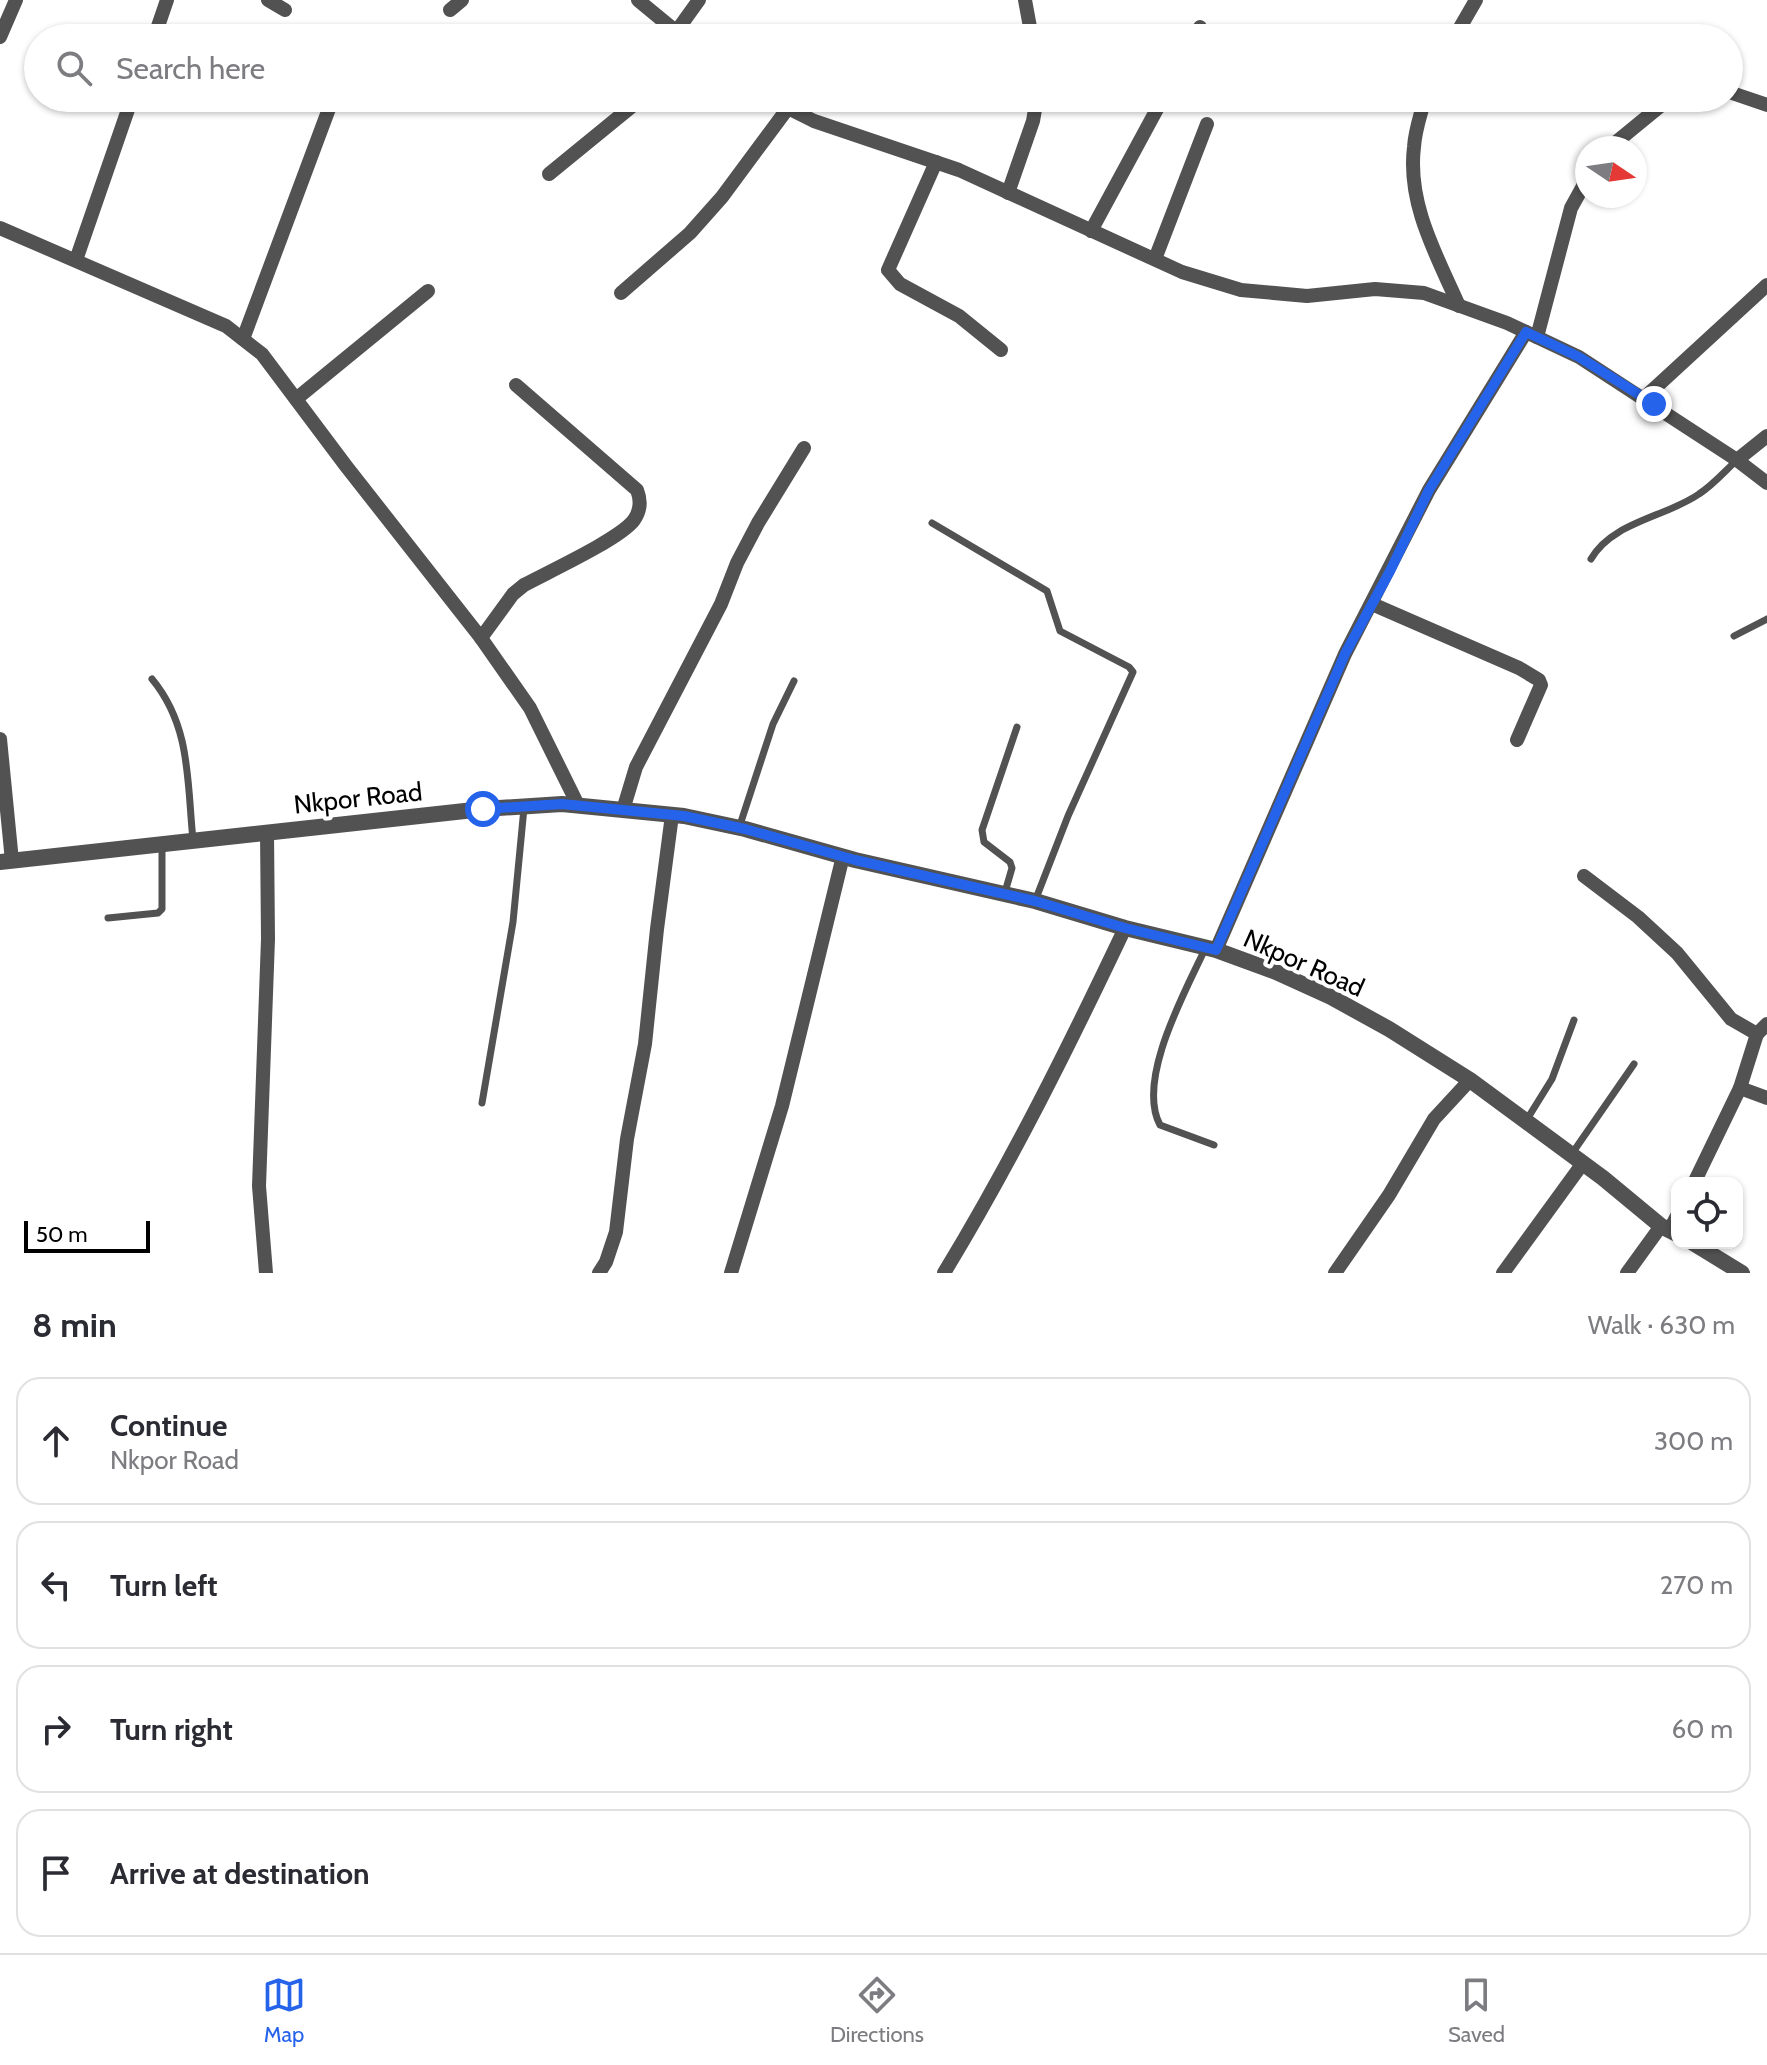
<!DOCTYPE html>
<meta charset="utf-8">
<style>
:root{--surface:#fff;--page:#f7f7f7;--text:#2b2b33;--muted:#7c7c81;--line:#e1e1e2;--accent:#2563eb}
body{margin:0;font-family:Cabin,sans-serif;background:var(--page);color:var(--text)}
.controls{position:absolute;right:24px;bottom:24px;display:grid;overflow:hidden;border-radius:16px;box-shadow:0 2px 6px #0004}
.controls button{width:72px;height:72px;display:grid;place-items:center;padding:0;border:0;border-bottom:2px solid var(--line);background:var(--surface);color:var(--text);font:40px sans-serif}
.compass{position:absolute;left:1575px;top:136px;width:72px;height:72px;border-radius:50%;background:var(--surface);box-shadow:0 2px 6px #0004;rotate:103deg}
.scale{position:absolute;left:24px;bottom:20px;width:126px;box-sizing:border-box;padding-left:8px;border:4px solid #000;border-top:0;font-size:22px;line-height:28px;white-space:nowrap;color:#000;-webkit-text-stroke:6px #fff;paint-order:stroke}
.stop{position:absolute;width:24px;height:24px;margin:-18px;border:6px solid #2563eb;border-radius:50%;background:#fff}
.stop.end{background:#2563eb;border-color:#fff;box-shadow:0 2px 8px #0008}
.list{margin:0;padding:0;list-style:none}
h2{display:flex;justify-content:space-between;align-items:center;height:104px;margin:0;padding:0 32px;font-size:34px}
h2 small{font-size:26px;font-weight:400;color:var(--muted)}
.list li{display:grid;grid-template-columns:52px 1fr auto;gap:24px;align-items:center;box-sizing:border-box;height:128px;margin:0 16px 16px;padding:0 16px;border:2px solid var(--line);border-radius:24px}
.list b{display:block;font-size:30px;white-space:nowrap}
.list p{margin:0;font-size:26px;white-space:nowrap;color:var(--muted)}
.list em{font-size:26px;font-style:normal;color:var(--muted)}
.icon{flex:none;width:44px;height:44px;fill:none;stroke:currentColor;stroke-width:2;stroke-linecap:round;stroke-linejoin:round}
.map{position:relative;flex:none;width:1767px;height:1273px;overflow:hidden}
.search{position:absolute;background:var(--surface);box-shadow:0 2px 6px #0004;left:24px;right:24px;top:24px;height:88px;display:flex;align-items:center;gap:20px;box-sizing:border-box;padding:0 28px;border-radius:44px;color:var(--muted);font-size:30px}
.sheet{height:680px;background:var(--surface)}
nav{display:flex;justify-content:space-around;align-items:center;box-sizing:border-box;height:112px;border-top:2px solid var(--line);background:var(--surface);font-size:22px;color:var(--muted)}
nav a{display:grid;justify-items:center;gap:4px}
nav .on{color:var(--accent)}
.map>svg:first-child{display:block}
</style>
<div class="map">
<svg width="1767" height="1273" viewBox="0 0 1767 1273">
<rect width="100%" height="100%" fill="#fff"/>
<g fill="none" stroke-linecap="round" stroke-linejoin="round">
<!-- service -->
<g stroke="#525252" stroke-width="7">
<path d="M932,523L1047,591L1060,631L1129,667L1133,672L1068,816L1035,901"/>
<path d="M1591,559C1612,522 1666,517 1699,494C1713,485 1725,471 1737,460"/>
<path d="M1734,636L1767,619"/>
<path d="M152,679C191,726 187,781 193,840"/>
<path d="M739,828L773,724L794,681"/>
<path d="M1005,892L1012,868L1010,862L984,842L982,830L1017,727"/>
<path d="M108,918L158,913L162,909V846"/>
<path d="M1205,949C1185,992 1136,1080 1160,1125L1214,1145"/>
<path d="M482,1103L513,922L524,808"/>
<path d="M1526,1121L1552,1079L1574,1020"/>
<path d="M1571,1155L1634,1064"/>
</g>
<!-- minor -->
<g stroke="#525252" stroke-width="14">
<path d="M268,0L285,10"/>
<path d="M638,0L684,38"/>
<path d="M1025,0L1032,38"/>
<path d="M450,10L462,0"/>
<path d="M676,32L699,0"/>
<path d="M0,37L16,0"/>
<path d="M154,38L167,0"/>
<path d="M1195,38L1200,27"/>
<path d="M1454,38L1476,0"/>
<path d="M1729,92L1767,105"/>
<path d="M768,98L814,121L959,170L1182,272L1241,290L1307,296L1375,289L1424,293L1507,323L1579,357L1737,460L1767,483"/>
<path d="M1425,98C1421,114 1415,130 1414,147C1407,204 1437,256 1459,306"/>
<path d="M1609,148L1670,98"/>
<path d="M936,162L888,270L900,284L959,316L1001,350"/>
<path d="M549,174L642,98"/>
<path d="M1008,193L1033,121L1037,98"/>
<path d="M0,228L226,326L262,354L346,466L481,638L530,708L578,805"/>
<path d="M1091,231L1163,98"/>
<path d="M1155,259L1207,124"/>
<path d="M76,260L132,98"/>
<path d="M621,293L690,233L722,197L788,108"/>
<path d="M1537,337L1571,208L1587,179"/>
<path d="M243,339L333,98"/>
<path d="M1644,398L1767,285"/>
<path d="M296,399L428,291"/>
<path d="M1737,460L1767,436"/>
<path d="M1372,604L1519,668L1539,680L1541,685L1517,740"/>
<path d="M481,638L513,594L524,585C548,572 620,539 634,520C641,510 641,500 637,490L516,385"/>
<path d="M0,739L12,861"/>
<path d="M623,810L636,767L721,604L737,563L758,523L804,448"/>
<path d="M1584,876L1638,917L1677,953L1731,1019L1757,1034"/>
<path d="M1216,950L1345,654L1429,490L1526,332"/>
<path d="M1740,1088L1767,1098"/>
<path d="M1694,1183L1740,1088L1757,1034L1767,1024"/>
<path d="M1670,1229L1677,1216"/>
<path d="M266,1273L259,1186L268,939L267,832"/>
<path d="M599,1273L606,1262L616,1232L627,1139L645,1044L657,929L672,815"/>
<path d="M731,1273L782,1106L843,856"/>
<path d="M944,1273C1012,1161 1069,1046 1125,928"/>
<path d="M1335,1273L1389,1195L1434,1119L1470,1080"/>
<path d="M1503,1273L1583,1163"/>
<path d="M1627,1273L1661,1226"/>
</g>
<!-- tertiary -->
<g stroke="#525252" stroke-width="16">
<path d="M0,862L483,809L562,804L684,816L745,829L855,860L1035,901L1125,928L1216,950L1276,972L1331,997L1389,1029L1470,1080L1603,1178L1661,1226L1677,1234"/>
<path d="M1693,1243L1742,1273"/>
</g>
</g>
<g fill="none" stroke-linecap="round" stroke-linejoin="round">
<!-- route -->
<path stroke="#2563eb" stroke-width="10" d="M483,809L562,804L684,816L745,829L855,860L1035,901L1125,928L1216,950L1345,654L1390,571L1429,490L1526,332L1579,357L1654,404"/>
</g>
<g text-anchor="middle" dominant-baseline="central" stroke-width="8" stroke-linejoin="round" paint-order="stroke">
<!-- street labels -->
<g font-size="26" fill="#000" stroke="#fff">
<text transform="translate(358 798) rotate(-6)">Nkpor Road</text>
<text transform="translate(1304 963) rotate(24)">Nkpor Road</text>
</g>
</g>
</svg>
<div class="controls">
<button><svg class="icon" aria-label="locate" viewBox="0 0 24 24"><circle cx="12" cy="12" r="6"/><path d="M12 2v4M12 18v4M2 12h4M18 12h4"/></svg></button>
</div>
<svg class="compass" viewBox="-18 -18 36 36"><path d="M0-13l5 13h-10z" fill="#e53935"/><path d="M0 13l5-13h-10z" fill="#7c7c81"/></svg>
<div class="scale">50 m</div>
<div class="stop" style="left:483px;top:809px"></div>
<div class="stop end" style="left:1654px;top:404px"></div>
<div class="search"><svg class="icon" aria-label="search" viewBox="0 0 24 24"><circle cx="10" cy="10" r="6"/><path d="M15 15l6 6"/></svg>Search here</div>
</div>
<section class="sheet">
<h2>8 min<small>Walk · 630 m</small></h2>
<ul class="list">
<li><svg class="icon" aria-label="ahead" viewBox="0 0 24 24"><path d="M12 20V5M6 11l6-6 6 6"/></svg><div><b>Continue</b><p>Nkpor Road</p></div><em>300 m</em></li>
<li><svg class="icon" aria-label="left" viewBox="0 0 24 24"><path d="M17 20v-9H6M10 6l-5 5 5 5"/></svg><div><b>Turn left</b></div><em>270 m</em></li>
<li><svg class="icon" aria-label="right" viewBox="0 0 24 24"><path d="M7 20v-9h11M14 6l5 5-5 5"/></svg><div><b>Turn right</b></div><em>60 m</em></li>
<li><svg class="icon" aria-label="arrive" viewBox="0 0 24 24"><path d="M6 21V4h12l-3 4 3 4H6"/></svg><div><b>Arrive at destination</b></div></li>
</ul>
</section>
<nav>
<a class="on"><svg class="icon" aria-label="map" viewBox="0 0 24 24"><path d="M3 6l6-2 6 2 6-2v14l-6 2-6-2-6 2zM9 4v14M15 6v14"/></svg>Map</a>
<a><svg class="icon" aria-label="directions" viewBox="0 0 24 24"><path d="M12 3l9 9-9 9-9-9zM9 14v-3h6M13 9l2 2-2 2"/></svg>Directions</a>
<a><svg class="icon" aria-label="saved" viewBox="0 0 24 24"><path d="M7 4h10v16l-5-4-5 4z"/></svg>Saved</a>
</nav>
